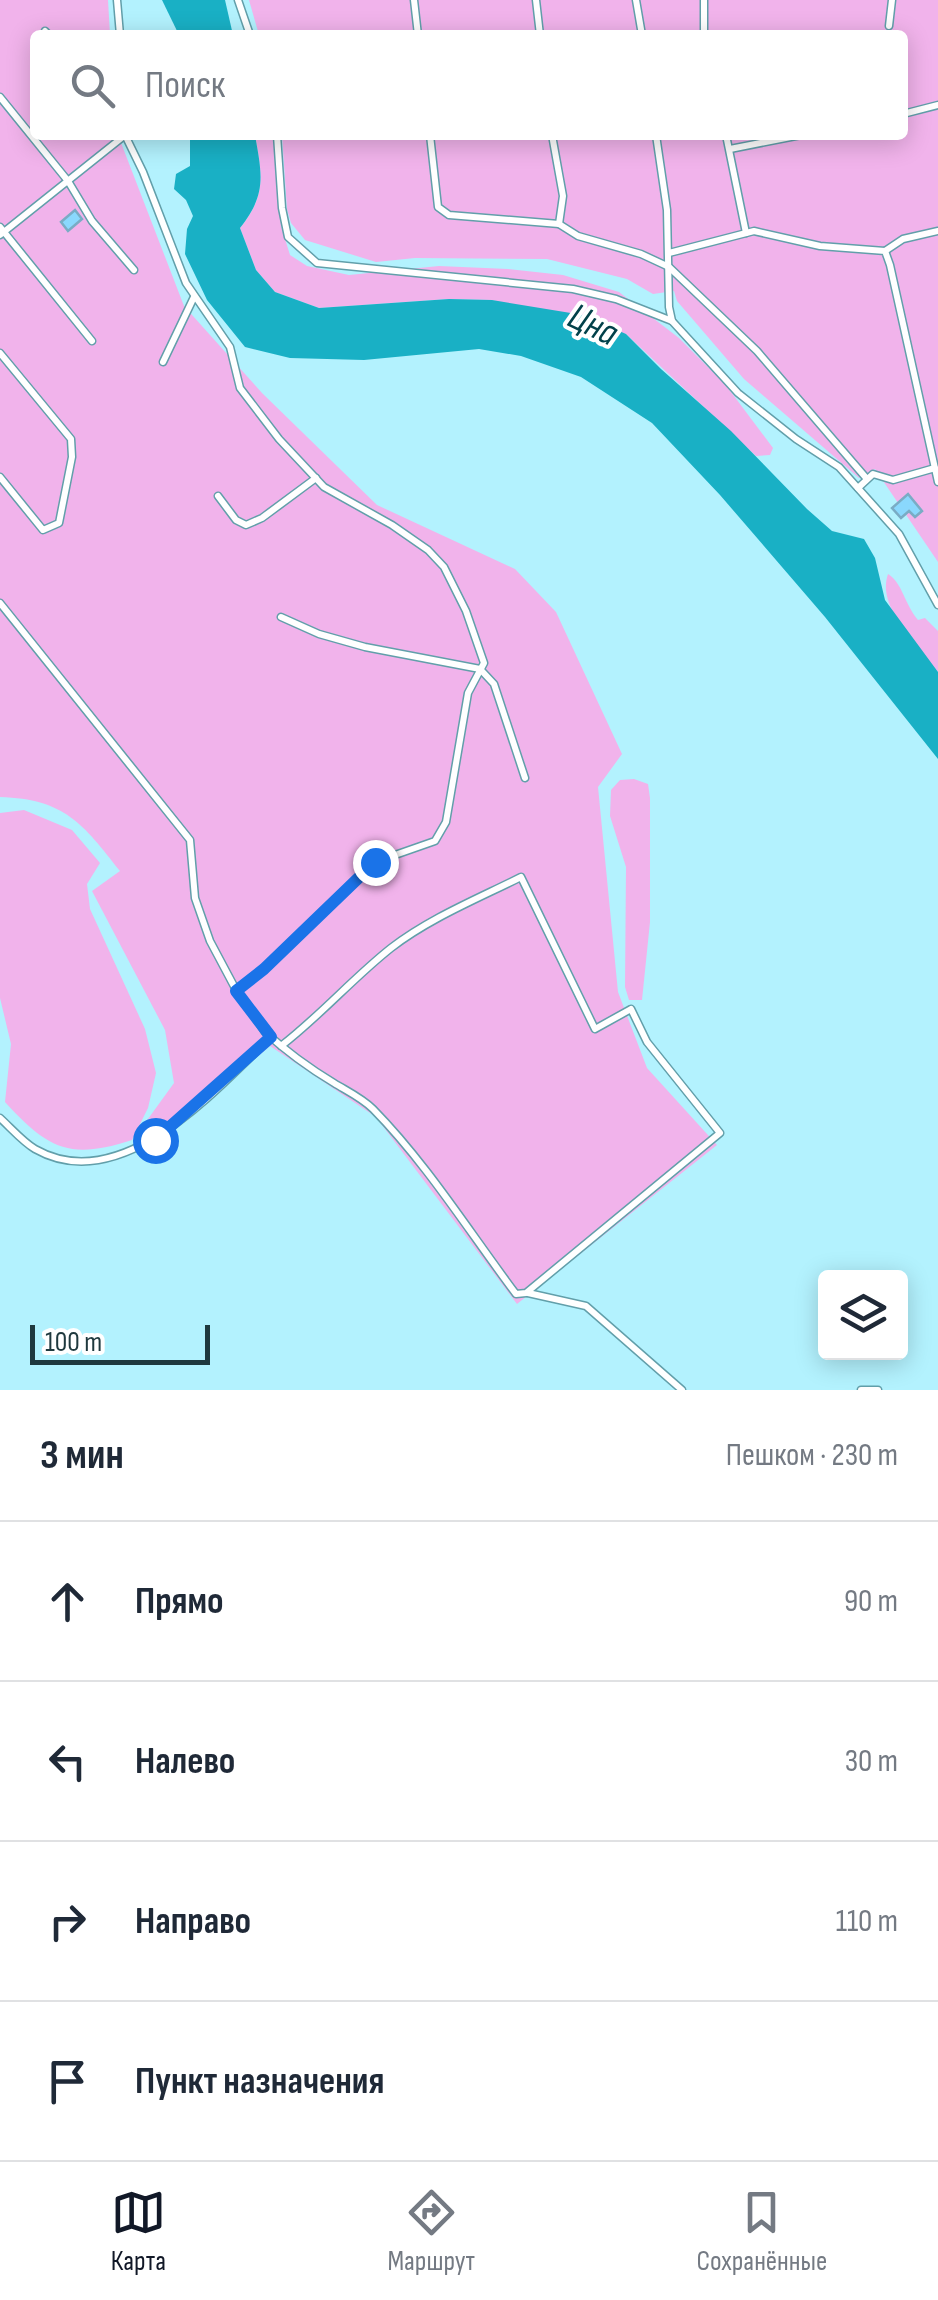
<!DOCTYPE html>
<html lang="ru">
<meta charset="utf-8">
<style>
:root{--surface:#fff;--page:#f2f2f3;--text:#1f2937;--muted:#747a83;--line:#e0e1e3;--accent:#111827}
body{margin:0;font-family:"Sofia Sans Condensed",sans-serif;background:var(--page);color:var(--text)}
.controls{position:absolute;right:30px;bottom:30px;display:grid;overflow:hidden;border-radius:10px;box-shadow:0 5px 25px #0003}
.controls button{width:90px;height:90px;display:grid;place-items:center;padding:0;border:0;border-bottom:2px solid var(--line);background:var(--surface);color:var(--text);font:50px sans-serif}
.scale{position:absolute;left:30px;bottom:25px;width:180px;box-sizing:border-box;padding-left:10px;border:5px solid #1f393e;border-top:0;font-size:28px;line-height:35px;white-space:nowrap;color:#1f393e;-webkit-text-stroke:8px #fff;paint-order:stroke}
.stop{position:absolute;width:30px;height:30px;margin:-22px;border:8px solid #1a73e8;border-radius:50%;background:#fff}
.stop.end{background:#1a73e8;border-color:#fff;box-shadow:0 2px 10px #0008}
.list{margin:0;padding:0;list-style:none}
h2{display:flex;justify-content:space-between;align-items:center;height:130px;margin:0;padding:0 40px;font-size:42px}
h2 small{font-size:32px;font-weight:400;color:var(--muted)}
.list li{display:grid;grid-template-columns:65px 1fr auto;gap:30px;align-items:center;box-sizing:border-box;height:160px;padding:0 40px;border-top:2px solid var(--line)}
.list b{display:block;font-size:38px;white-space:nowrap}
.list em{font-size:32px;font-style:normal;color:var(--muted)}
.icon{flex:none;width:55px;height:55px;fill:none;stroke:currentColor;stroke-width:2;stroke-linecap:round;stroke-linejoin:round}
.map{position:relative;flex:none;width:938px;height:1390px;overflow:hidden}
.search{position:absolute;background:var(--surface);box-shadow:0 5px 25px #0003;left:30px;right:30px;top:30px;height:110px;display:flex;align-items:center;gap:25px;box-sizing:border-box;padding:0 35px;border-radius:10px;color:var(--muted);font-size:38px}
.sheet{height:770px;background:var(--surface)}
nav{display:flex;justify-content:space-around;align-items:center;box-sizing:border-box;height:140px;border-top:2px solid var(--line);background:var(--surface);font-size:28px;color:var(--muted)}
nav a{display:grid;justify-items:center;gap:5px}
nav .on{color:var(--accent)}
.map>svg:first-child{display:block}
</style>
<div class="map">
<svg width="938" height="1390" viewBox="0 0 938 1390">
<rect width="100%" height="100%" fill="#b3f2fe"/>
<!-- green -->
<g fill="#f1b3eb">
<path d="M0,0H108L110,35H35V135H118L184,306L262,393L377,505L515,569L556,612L622,754L598,787L618,992L647,1068L717,1145L517,1304L376,1117L270,1046L145,1152L140,1130L174,1083L165,1030L92,891L120,871C83,824 65,799 0,797Z"/>
<path d="M249,0H938V562L875,469L859,478L744,379L677,301L674,291L653,294L627,279L547,259L415,258L376,262L305,240L291,223L287,209L282,135H903V35H259Z"/>
<path d="M255,135H274L281,226L290,255L307,266L349,275L439,266L508,269L563,275L619,292L679,338L725,384L773,448L770,455L756,456L626,334L492,300L449,299L319,308L275,292L256,270L240,228C267,195 262,174 255,135Z"/>
<path d="M888,574C902,582 905,605 918,620L925,618L938,631V672C919,646 876,608 888,574Z"/>
<path d="M634,779L648,784L650,798V922L642,1000H629L625,987L626,867L610,816L611,790L620,780Z"/>
<path d="M24,810L72,830L100,863L87,884L90,909L145,1029L156,1073L148,1108L132,1140C70,1160 49,1150 5,1102L11,1044L0,998V813Z"/>
</g>
<!-- water -->
<g fill="#19b0c5">
<path d="M162,0H225L233,35H179Z"/>
<path d="M190,135H255C262,175 267,194 240,228L256,270L275,292L319,308L449,299L492,300L583,315L626,334L661,369L731,431L807,509L832,531L864,539L875,558L885,600L938,672V759L825,617L720,495L652,423L581,377L521,356L479,349L364,360L290,358L245,347L207,300L185,254L187,229L193,216L186,200L174,189L176,174L190,166Z"/>
</g>
<!-- building -->
<g fill="#8ad8fd" stroke="#79acc5" stroke-width="2.5">
<path d="M75,210L82,219L68,231L61,222Z"/>
<path d="M908,494L922,511L915,517L909,511L901,518L892,508Z"/>
</g>
<g fill="none" stroke-linecap="round" stroke-linejoin="round">
<defs>
<g id="lane">
<path d="M117,0L120,35"/>
<path d="M238,0L250,35"/>
<path d="M414,0L418,35"/>
<path d="M536,0L540,35"/>
<path d="M636,0L642,35"/>
<path d="M704,0V35"/>
<path d="M889,26L892,0"/>
<path d="M45,31L49,35"/>
<path d="M0,97L68,181L92,221L134,270"/>
<path d="M903,114L938,105"/>
<path d="M125,135L143,172L186,283L230,347L240,388L279,439L324,487L392,525L428,550L444,567L466,611L484,663L468,693L446,822L435,841L375,862L264,969L236,991"/>
<path d="M277,135L282,208L288,237L317,263L573,289L616,299L672,321L738,393L796,439L839,467L899,534L938,605"/>
<path d="M430,135L438,207L449,215L559,224L578,236L641,254L669,267L757,351L867,479"/>
<path d="M552,135L563,196L559,224"/>
<path d="M656,135L667,210L669,307L672,321"/>
<path d="M726,135L746,233"/>
<path d="M730,149L801,135"/>
<path d="M0,227L92,341"/>
<path d="M0,235L124,136"/>
<path d="M885,251L903,239L938,231"/>
<path d="M669,253L754,231L820,246L885,251L890,265L938,482"/>
<path d="M0,353L71,439L72,457L59,523L43,530L0,477"/>
<path d="M163,362L194,297"/>
<path d="M858,488L873,474L893,480L935,468"/>
<path d="M218,496L236,520L246,525L262,518L316,478"/>
<path d="M0,603L190,840L195,898L210,941L235,988L265,1032C287,1052 309,1068 334,1083C347,1091 362,1098 373,1109C427,1164 470,1233 516,1294L526,1293L720,1133L647,1042L631,1009L595,1029L521,877C477,899 430,918 391,948C353,978 320,1016 281,1046"/>
<path d="M281,617L319,634L365,647L480,669L494,684L525,778"/>
<path d="M0,1118C11,1128 23,1142 35,1149C121,1198 215,1091 271,1037"/>
<path d="M528,1293L586,1306L682,1390"/>
<path d="M861,1390H878"/>
</g>
</defs>
<!-- lane casing -->
<use href="#lane" stroke="#629faa" stroke-width="9"/>
<!-- lane -->
<use href="#lane" stroke="#fff" stroke-width="6"/>
</g>
<g fill="none" stroke-linecap="round" stroke-linejoin="round">
<!-- route -->
<path stroke="#1a73e8" stroke-width="12" d="M155,1140L271,1037L236,991L264,969L375,862"/>
</g>
<g text-anchor="middle" dominant-baseline="central" stroke-width="8" stroke-linejoin="round" paint-order="stroke">
<!-- water labels -->
<g font-size="38" font-style="italic" fill="#02414a" stroke="#fff">
<text transform="translate(593 325) rotate(26)">Цна</text>
</g>
</g>
</svg>
<div class="controls">
<button><svg class="icon" aria-label="layers" viewBox="0 0 24 24"><path d="M12 4l9 5-9 5-9-5zM3 14l9 5 9-5"/></svg></button>
</div>
<div class="scale">100 m</div>
<div class="stop" style="left:155px;top:1140px"></div>
<div class="stop end" style="left:375px;top:862px"></div>
<div class="search"><svg class="icon" aria-label="search" viewBox="0 0 24 24"><circle cx="10" cy="10" r="6"/><path d="M15 15l6 6"/></svg>Поиск</div>
</div>
<section class="sheet">
<h2>3 мин<small>Пешком · 230 m</small></h2>
<ul class="list">
<li><svg class="icon" aria-label="ahead" viewBox="0 0 24 24"><path d="M12 20V5M6 11l6-6 6 6"/></svg><div><b>Прямо</b></div><em>90 m</em></li>
<li><svg class="icon" aria-label="left" viewBox="0 0 24 24"><path d="M17 20v-9H6M10 6l-5 5 5 5"/></svg><div><b>Налево</b></div><em>30 m</em></li>
<li><svg class="icon" aria-label="right" viewBox="0 0 24 24"><path d="M7 20v-9h11M14 6l5 5-5 5"/></svg><div><b>Направо</b></div><em>110 m</em></li>
<li><svg class="icon" aria-label="arrive" viewBox="0 0 24 24"><path d="M6 21V4h12l-3 4 3 4H6"/></svg><div><b>Пункт назначения</b></div></li>
</ul>
</section>
<nav>
<a class="on"><svg class="icon" aria-label="map" viewBox="0 0 24 24"><path d="M3 6l6-2 6 2 6-2v14l-6 2-6-2-6 2zM9 4v14M15 6v14"/></svg>Карта</a>
<a><svg class="icon" aria-label="directions" viewBox="0 0 24 24"><path d="M12 3l9 9-9 9-9-9zM9 14v-3h6M13 9l2 2-2 2"/></svg>Маршрут</a>
<a><svg class="icon" aria-label="saved" viewBox="0 0 24 24"><path d="M7 4h10v16l-5-4-5 4z"/></svg>Сохранённые</a>
</nav>
